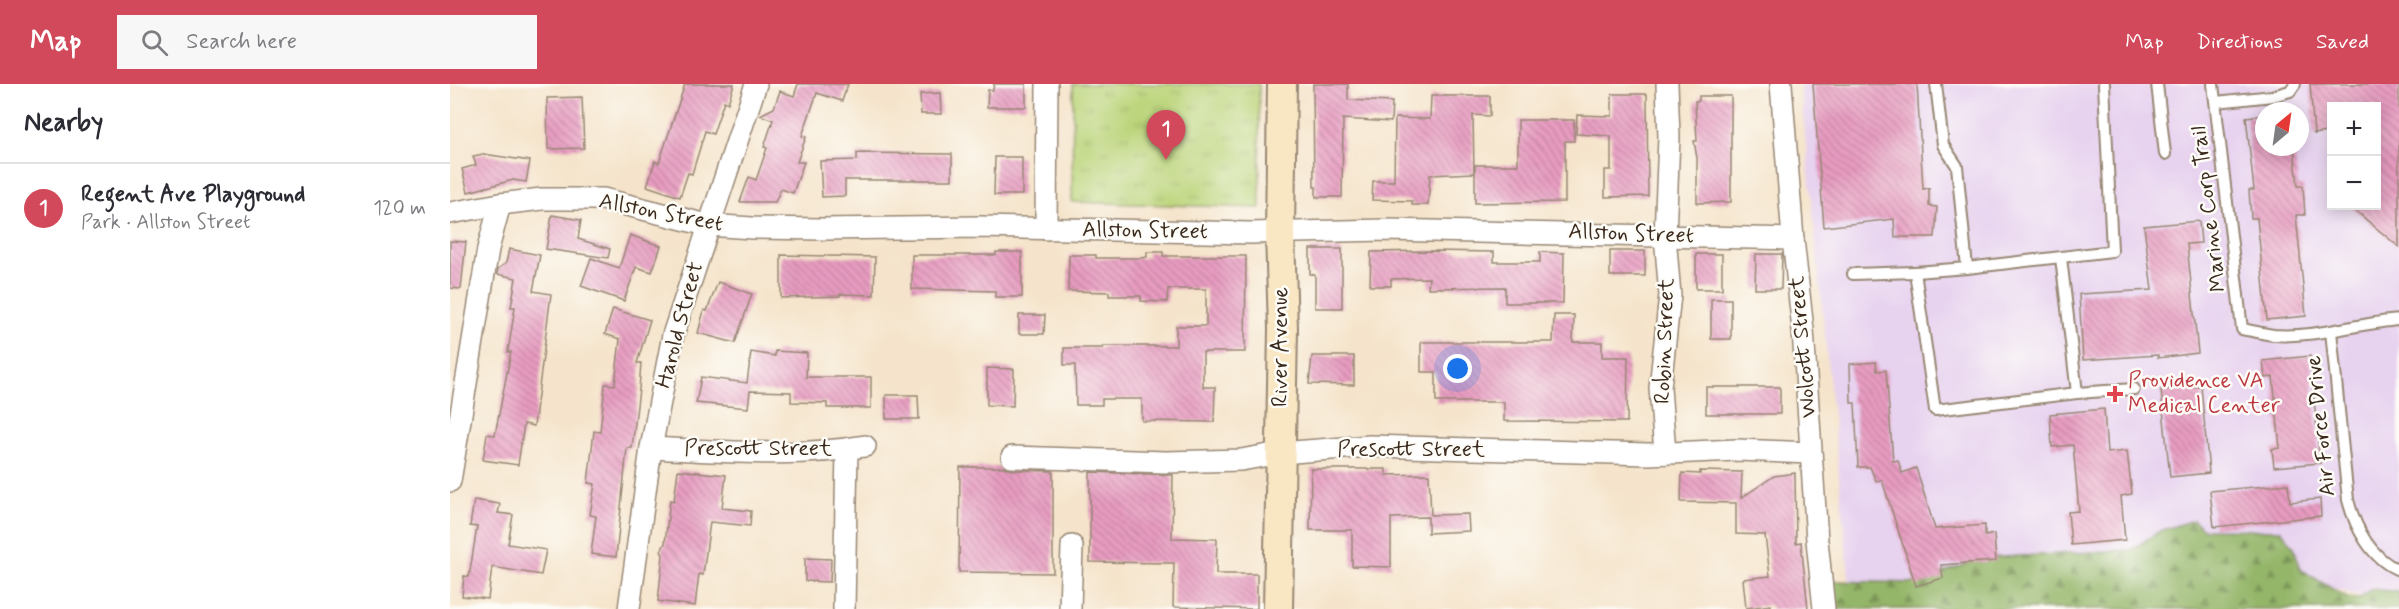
<!DOCTYPE html>
<meta charset="utf-8">
<style>
:root{--surface:#fff;--page:#f7f7f7;--text:#2b2b33;--muted:#7c7c81;--line:#e1e1e2;--accent:#d1495b}
body{margin:0;font-family:Mynerve,sans-serif;background:var(--page);color:var(--text)}
.controls{position:absolute;right:18px;top:18px;display:grid;overflow:hidden;border-radius:0px;box-shadow:0 3px 15px #0003}
.controls button{width:54px;height:54px;display:grid;place-items:center;padding:0;border:0;border-bottom:2px solid var(--line);background:var(--surface);color:var(--text);font:30px sans-serif}
.compass{position:absolute;left:1805px;top:18px;width:54px;height:54px;border-radius:50%;background:var(--surface);box-shadow:0 3px 15px #0003;rotate:29deg}
.you{position:absolute;left:1008px;top:285px;width:21px;height:21px;margin:-15px;border:4px solid #fff;border-radius:50%;background:#1a73e8;box-shadow:0 0 0 9px #1a73e833}
.badge{display:grid;place-items:center;width:39px;height:39px;border-radius:50%;background:var(--accent);color:#fff;font-size:20px;font-weight:700}
.pin{position:absolute;translate:-50% -50px;filter:drop-shadow(0 2px 3px #0008)}
.pin::after{content:'';position:absolute;top:32px;width:21px;height:18px;background:inherit;clip-path:polygon(0 0,100% 0,50% 100%)}
.list{margin:0;padding:0;list-style:none}
h2{display:flex;justify-content:space-between;align-items:center;height:78px;margin:0;padding:0 24px;font-size:26px}
h2 small{font-size:20px;font-weight:400;color:var(--muted)}
.list li{display:grid;grid-template-columns:39px 1fr auto;gap:18px;align-items:center;box-sizing:border-box;height:90px;padding:0 24px;border-top:2px solid var(--line)}
.list b{display:block;font-size:22px;white-space:nowrap}
.list p{margin:0;font-size:20px;white-space:nowrap;color:var(--muted)}
.list em{font-size:20px;font-style:normal;color:var(--muted)}
.icon{flex:none;width:33px;height:33px;fill:none;stroke:currentColor;stroke-width:2;stroke-linecap:round;stroke-linejoin:round}
.map{position:relative;flex:none;width:1949px;height:525px;overflow:hidden}
header{display:flex;align-items:center;gap:36px;box-sizing:border-box;height:84px;padding:0 30px;background:var(--accent);color:#fff}
header strong{font-size:28px}
nav{display:flex;gap:33px;margin-inline-start:auto;font-size:21px}
.search{width:420px;height:54px;background:var(--page);display:flex;align-items:center;gap:15px;box-sizing:border-box;padding:0 21px;border-radius:0px;color:var(--muted);font-size:22px}
main{display:flex}
aside{flex:1;background:var(--surface)}
.map>svg:first-child{display:block}
</style>
<header>
<strong>Map</strong>
<div class="search"><svg class="icon" aria-label="search" viewBox="0 0 24 24"><circle cx="10" cy="10" r="6"/><path d="M15 15l6 6"/></svg>Search here</div>
<nav><a>Map</a><a>Directions</a><a>Saved</a></nav>
</header>
<main>
<aside>
<h2>Nearby<small></small></h2>
<ul class="list">
<li><span class="badge">1</span><div><b>Regent Ave Playground</b><p>Park · Allston Street</p></div><em>120 m</em></li>
</ul>
</aside>
<div class="map">
<svg width="1949" height="525" viewBox="0 0 1949 525">
<defs>
<pattern id="forest-firs" width="22" height="20" patternUnits="userSpaceOnUse" patternTransform="scale(1.5)"><rect width="22" height="20" fill="#94b669"/><path d="M5 1l3.5 6h-7zM16 11l3.5 6h-7z" fill="#7a9456"/></pattern>
<pattern id="park-tufts" width="24" height="20" patternUnits="userSpaceOnUse" patternTransform="scale(1.5)"><rect width="24" height="20" fill="#bbd479"/><path d="M3 7l-1-3M5 7V3M7 7l1-3M15 17l-1-3M17 17v-4M19 17l1-3" fill="none" stroke="#a2b668"/></pattern>
<pattern id="building-back-hatch" width="6" height="6" patternUnits="userSpaceOnUse" patternTransform="scale(1.5)"><rect width="6" height="6" fill="#e89cc1"/><path d="M-1 5l2 2M0 0l6 6M5-1l2 2" fill="none" stroke="#bd7f9c"/></pattern>
</defs>
<rect width="100%" height="100%" fill="#fdfcf7"/>
<filter id="ink" filterUnits="userSpaceOnUse"><feTurbulence type="fractalNoise" baseFrequency=".0167" numOctaves="2"/><feDisplacementMap in="SourceGraphic" scale="12" xChannelSelector="R" yChannelSelector="G"/><feConvolveMatrix kernelMatrix="1 2 1 2 8 2 1 2 1" color-interpolation-filters="sRGB"/></filter>
<filter id="wash" filterUnits="userSpaceOnUse"><feTurbulence type="fractalNoise" baseFrequency=".008" numOctaves="4" result="noise"/><feDisplacementMap in="SourceGraphic" scale="24" xChannelSelector="R" yChannelSelector="G"/><feGaussianBlur stdDeviation="1.35" result="paint"/><feColorMatrix in="noise" values="0 0 0 0 0 0 0 0 0 0 0 0 0 0 0 0 0 1.4 0 .05"/><feComposite in="paint" operator="in"/></filter>
<g filter="url(#wash)">
<rect width="100%" height="100%" fill="#f5e4cb"/>
<!-- built -->
<path fill="#e7d2ef" fill-rule="evenodd" d="M1350,0H1949V524L1863,498L1402,524ZM1882,22H1926V122H1882ZM1814,27H1850V63H1814Z"/>
<!-- forest -->
<path fill="url(#forest-firs)" stroke="#687044" stroke-width="1.5" d="M1743,436L1753,445L1831,446L1844,463L1850,485L1897,514L1909,515L1921,505L1949,508V525H1376L1378,497L1465,499L1533,474L1681,466L1710,447Z"/>
<!-- park -->
<path fill="url(#park-tufts)" stroke="#7b7f4c" stroke-width="1.5" d="M623,0H809L810,124L622,118Z"/>
<g id="blocks">
<!-- building -->
<g fill="url(#building-back-hatch)">
<path d="M235,0H284L278,19L274,17L263,50L255,47L242,90L238,89L230,113L197,102L205,77L209,79Z"/>
<path d="M348,0H398L392,17L367,9L352,52L356,53L347,78H354L343,109L331,105L325,118H290L299,93L306,96L317,64L314,63L323,36L310,31L324,24L330,7L344,12Z"/>
<path d="M544,0H576V23H537L538,6H543Z"/>
<path d="M863,0H898V16L942,18L941,38L893,35L892,113H866V103H864Z"/>
<path d="M1363,0H1467L1473,105L1479,104V122L1487,123L1485,153H1445L1444,135L1374,143Z"/>
<path d="M1860,0H1949V163L1900,122H1926V22H1881V47L1864,50Z"/>
<path d="M490,9L491,30H471L470,10Z"/>
<path d="M1162,10H1197L1198,112L1155,113V86H1161V52L1126,50L1127,31L1162,32Z"/>
<path d="M981,12H1040V32L1023,31L1024,89L980,91L978,121H962V117L922,116L923,97H944L945,34L980,35Z"/>
<path d="M1249,12H1281V118L1247,119V74L1244,57H1247L1245,17H1249Z"/>
<path d="M132,13L134,64L98,65L97,14Z"/>
<path d="M1814,31V63H1844L1848,102H1853L1855,131H1846L1856,232L1817,236L1807,134H1801L1799,106H1804L1796,33Z"/>
<path d="M1068,36H1124V57H1115V118L1025,119V81H1068Z"/>
<path d="M407,69L502,70V96H395V112L372,113L370,77L407,76Z"/>
<path d="M33,70L80,77L76,98L63,96L18,108L12,85L26,81L23,72Z"/>
<path d="M545,73H572V111H544Z"/>
<path d="M102,131L131,136L128,155L160,165L158,174L96,165Z"/>
<path d="M1749,137L1751,159L1737,160L1748,269L1708,274V271L1633,276L1629,210L1702,206L1694,142Z"/>
<path d="M180,151L211,162L202,188L186,183L174,217L131,202L141,174L169,184Z"/>
<path d="M0,157L16,158L11,205L0,204Z"/>
<path d="M59,165L90,171L83,207L101,210L84,342L74,340L68,381L33,376L37,350L45,351L61,268H58L65,223H61L66,194L47,190L48,185L56,179Z"/>
<path d="M860,165H892V224H865V191L860,190Z"/>
<path d="M982,167L1044,168V178H1090V168L1114,169L1113,219H1055V203L978,204L979,194L941,195V202H920L921,168Z"/>
<rect x="1160" y="167" width="35" height="25"/>
<path d="M546,168H572V213H545V207L462,205V171H546Z"/>
<path d="M697,168H713V172H796L795,268H753V303H765L764,338L692,337V315H652V321H626L625,281H614V264H653V262H726V242H756V205H718L717,218L691,217V212H659V208L618,207L619,171H646V174H692L697,173Z"/>
<rect x="1246" y="170" width="26" height="35"/>
<path d="M1306,170H1332L1331,205H1305Z"/>
<path d="M331,171L425,173L424,211L390,210V212L331,214Z"/>
<path d="M268,198L302,210L285,259L248,249L254,226L257,227Z"/>
<rect x="1261" y="215" width="20" height="40"/>
<path d="M163,225L200,236L187,279H191L189,305L182,364H177L166,473L141,470L146,432L140,431L145,400L138,399L144,347L150,348L155,300L165,301L170,255L155,250Z"/>
<path d="M569,231H595L594,250H569Z"/>
<path d="M1104,231H1124L1123,258H1152V273H1178L1177,338L1054,337V318H986V288H971V258H1103Z"/>
<path d="M325,267L357,269L356,293H421V324H377V319L341,318V308L300,307L298,324L246,319L251,293L297,299L301,268L325,272Z"/>
<path d="M862,272H904V301L859,300Z"/>
<path d="M1860,272L1870,379L1824,383L1822,365L1830,364L1823,293L1815,294L1813,277Z"/>
<path d="M1426,278L1427,287L1436,286L1443,377L1448,376L1452,389L1466,384L1485,445L1535,441V452L1544,450L1546,477L1491,481L1493,494L1466,502L1432,396L1426,397L1420,383H1408L1405,319H1401L1400,280Z"/>
<path d="M537,284L564,285L563,322L537,321Z"/>
<path d="M1751,302L1759,389L1720,393L1711,306Z"/>
<rect x="1256" y="303" width="74" height="27"/>
<path d="M436,311H468L469,335H436Z"/>
<path d="M1654,325L1657,369L1677,367L1682,410L1671,412L1675,456L1621,461L1618,428L1629,427L1623,361L1602,363L1600,330Z"/>
<path d="M510,383H554L562,386L603,387V489L509,488Z"/>
<path d="M861,385H936V391L979,390L981,431L1018,430L1019,447L978,449V433L941,434V483L902,482V446H860Z"/>
<path d="M228,386L276,391L272,424L301,427L300,442L260,438L253,491L249,490L245,522L208,517L213,471L211,467L215,459L220,416L224,417Z"/>
<path d="M1250,387L1292,388L1291,414L1324,392L1345,389L1346,459L1351,458L1358,525H1321V521L1296,524L1293,495L1320,492L1315,451L1286,450V419L1231,418L1232,389L1250,390Z"/>
<path d="M640,388L723,391L722,454L767,455L766,490H807V525L723,523L724,479L640,478Z"/>
<path d="M1838,400L1840,418L1870,415L1871,432L1764,443L1760,407Z"/>
<path d="M24,416L50,420L48,429L63,431L58,460L96,466L91,491L42,483L38,515L12,512L14,492L19,493L27,443L20,442Z"/>
<path d="M355,474L381,475L380,498L355,497Z"/>
</g>
</g>
</g>
<g filter="url(#ink)">
<use href="#blocks" fill-opacity="0" stroke="#988774" stroke-width="1.5"/>
<g fill="none" stroke-linecap="round" stroke-linejoin="round">
<defs>
<g id="lane">
<path d="M1486,0L1493,61L1507,82L1517,184L1465,188L1485,326L1627,309L1611,174"/>
<path d="M1707,0L1715,70"/>
<path d="M1763,0L1792,245C1803,247 1814,250 1824,251C1866,254 1908,239 1949,236"/>
<path d="M1766,18L1823,12L1840,7L1845,0"/>
<path d="M1517,184L1662,167L1654,0"/>
<path d="M1403,190L1465,188"/>
<path d="M1881,247L1898,416C1905,443 1921,475 1949,486"/>
<path d="M1627,309L1684,305"/>
</g>
<g id="street">
<path d="M1331,0L1343,155L1353,246L1367,456L1374,525"/>
<path d="M0,129L50,120L92,115H153L257,141L302,144L372,145L530,143L800,149L936,146L1343,155"/>
<path d="M596,145L597,0"/>
<path d="M201,364C271,367 346,374 415,362"/>
<path d="M1215,369L1210,304L1220,211L1215,152L1219,53L1217,0"/>
<path d="M562,373L716,378L791,376L830,369L920,362L1198,370L1287,366L1361,369"/>
<path d="M0,397L38,165L50,120"/>
<path d="M179,525L201,364L223,251L306,0"/>
<path d="M394,525L397,366"/>
<path d="M620,525L622,462"/>
</g>
<path id="secondary" d="M828,525L833,245L830,149L832,0"/>
</defs>
<!-- lane casing -->
<use href="#lane" stroke="#988774" stroke-width="14"/>
<!-- street casing -->
<use href="#street" stroke="#988774" stroke-width="24"/>
<!-- secondary casing -->
<use href="#secondary" stroke="#988774" stroke-width="32"/>
<!-- lane -->
<use href="#lane" stroke="#fff" stroke-width="10"/>
<!-- street -->
<use href="#street" stroke="#fff" stroke-width="21"/>
<!-- secondary -->
<use href="#secondary" stroke="#f9e7c3" stroke-width="28"/>
</g>
</g>
<!-- markers -->
<path fill="#e0444e" stroke="#fdfcf7" stroke-width="2" d="M1662 301h6v6h6v6h-6v6h-6v-6h-6v-6h6z"/>
<g text-anchor="middle" dominant-baseline="central" stroke-width="5" stroke-linejoin="round" paint-order="stroke">
<!-- street labels -->
<g font-size="22" fill="#3b2a1e" stroke="#fdfcf7">
<text transform="translate(1759 125) rotate(-97)">Marine Corp Trail</text>
<text transform="translate(211 129) rotate(11)">Allston Street</text>
<text transform="translate(695 147) rotate(1)">Allston Street</text>
<text transform="translate(1181 150) rotate(2)">Allston Street</text>
<text transform="translate(230 241) rotate(-75)">Harold Street</text>
<text transform="translate(1215 257) rotate(-88)">Robin Street</text>
<text transform="translate(831 263) rotate(-90)">River Avenue</text>
<text transform="translate(1353 263) rotate(-95)">Wolcott Street</text>
<text transform="translate(1871 342) rotate(-96)">Air Force Drive</text>
<text x="308" y="365">Prescott Street</text>
<text x="961" y="366">Prescott Street</text>
</g>
<!-- health labels -->
<g font-size="22" fill="#be3a42" stroke="#fdfcf7" text-anchor="start">
<text x="1678" y="297">Providence VA<tspan x="1678" dy="25">Medical Center</tspan></text>
</g>
</g>
</svg>
<div class="controls">
<button>+</button>
<button>−</button>
</div>
<svg class="compass" viewBox="-18 -18 36 36"><path d="M0-13l5 13h-10z" fill="#e53935"/><path d="M0 13l5-13h-10z" fill="#7c7c81"/></svg>
<div class="you"></div>
<div class="pin badge" style="left:716px;top:76px">1</div>
</div>
</main>
